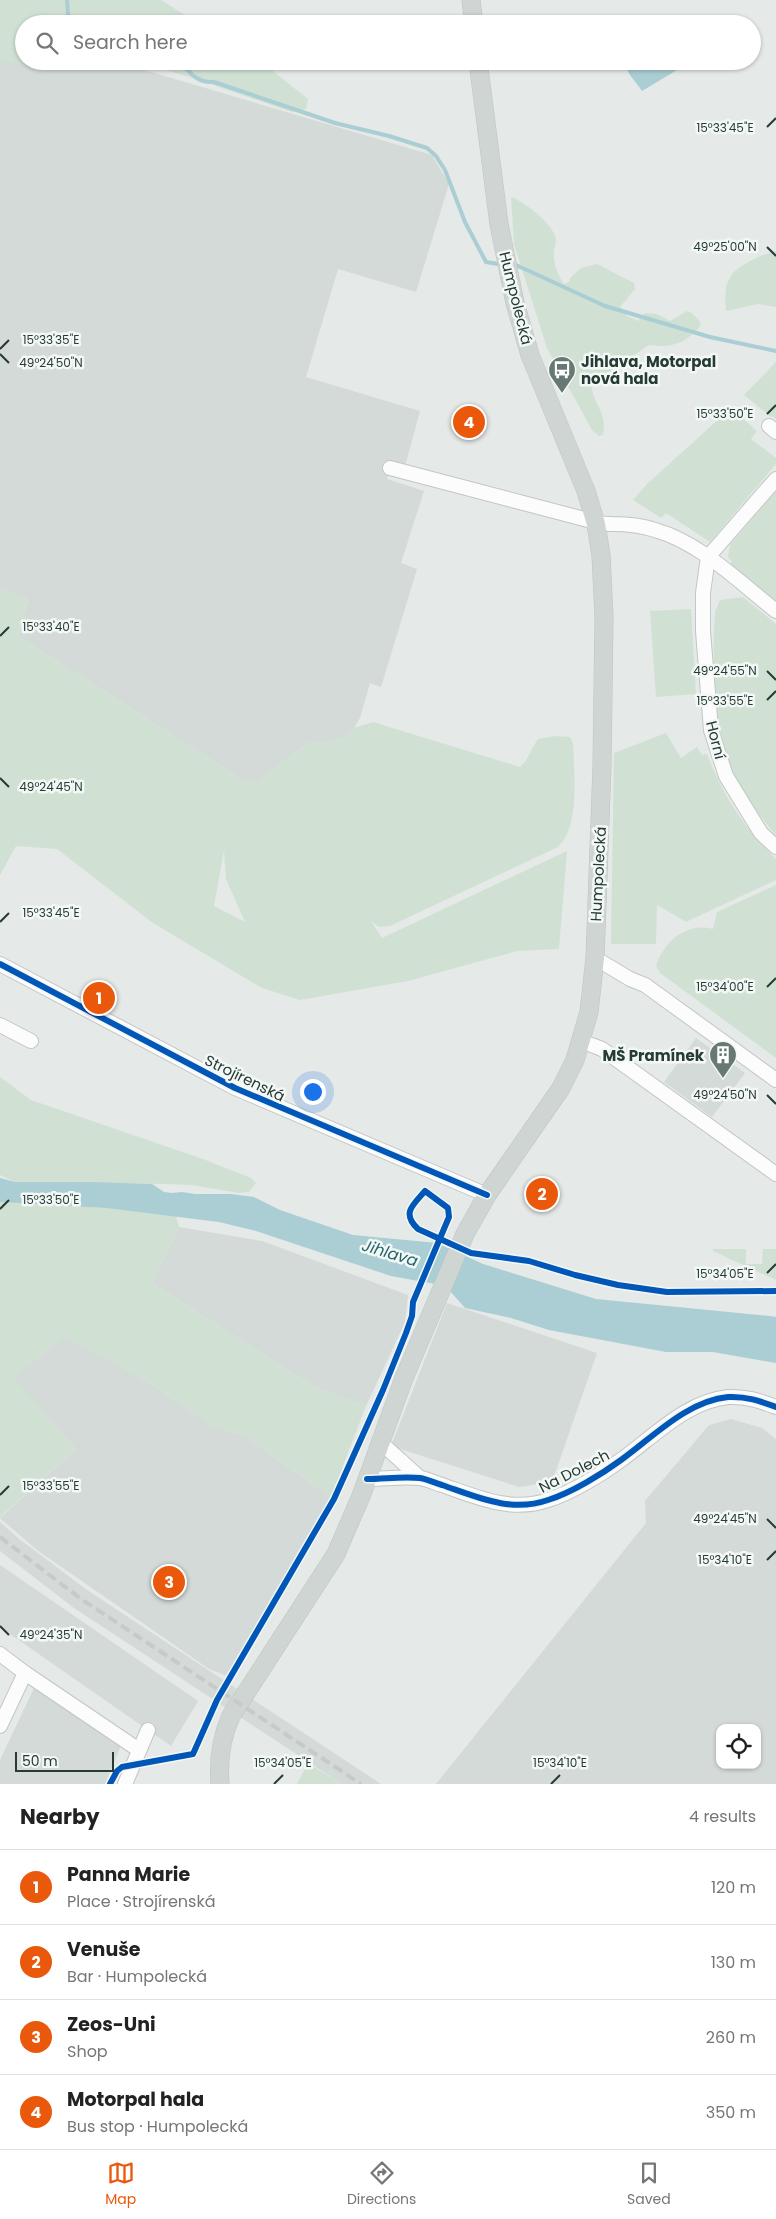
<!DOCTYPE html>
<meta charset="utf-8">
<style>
:root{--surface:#fff;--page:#f6f6f6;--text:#222;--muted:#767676;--line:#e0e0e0;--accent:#ea580c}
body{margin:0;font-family:Poppins,sans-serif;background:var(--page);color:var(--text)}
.controls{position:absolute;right:15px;bottom:15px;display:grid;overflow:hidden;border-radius:10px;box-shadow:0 1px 4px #0004}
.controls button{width:45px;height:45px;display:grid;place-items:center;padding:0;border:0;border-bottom:1px solid var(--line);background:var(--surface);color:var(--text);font:25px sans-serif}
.scale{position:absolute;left:15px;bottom:12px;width:99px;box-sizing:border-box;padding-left:5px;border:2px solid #253b34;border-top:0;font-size:14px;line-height:18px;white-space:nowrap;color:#253b34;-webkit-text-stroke:4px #f3f8f6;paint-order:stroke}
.you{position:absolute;left:312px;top:1091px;width:18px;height:18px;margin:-12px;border:4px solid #fff;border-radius:50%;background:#1a73e8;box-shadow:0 0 0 8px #1a73e833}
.badge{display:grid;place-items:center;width:32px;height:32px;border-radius:50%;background:var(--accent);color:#fff;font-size:16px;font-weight:700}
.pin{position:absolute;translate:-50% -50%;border:2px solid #fff;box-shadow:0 1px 5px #0006}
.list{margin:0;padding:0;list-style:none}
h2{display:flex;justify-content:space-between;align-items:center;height:65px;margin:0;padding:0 20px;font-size:21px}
h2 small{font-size:16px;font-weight:400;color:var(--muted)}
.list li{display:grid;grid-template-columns:32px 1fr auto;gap:15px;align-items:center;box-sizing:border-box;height:75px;padding:0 20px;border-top:1px solid var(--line)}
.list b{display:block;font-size:19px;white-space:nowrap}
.list p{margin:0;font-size:16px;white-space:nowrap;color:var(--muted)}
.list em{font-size:16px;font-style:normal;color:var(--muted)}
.icon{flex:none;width:28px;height:28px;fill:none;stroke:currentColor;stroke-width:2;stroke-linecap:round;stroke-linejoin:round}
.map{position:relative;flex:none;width:776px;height:1784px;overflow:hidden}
.search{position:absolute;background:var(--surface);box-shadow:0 1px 4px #0004;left:15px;right:15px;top:15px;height:55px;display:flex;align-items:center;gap:12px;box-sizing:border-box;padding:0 18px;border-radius:28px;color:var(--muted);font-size:19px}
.sheet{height:365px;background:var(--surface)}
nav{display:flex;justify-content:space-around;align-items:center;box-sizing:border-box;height:70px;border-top:1px solid var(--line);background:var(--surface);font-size:14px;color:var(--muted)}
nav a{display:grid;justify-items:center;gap:2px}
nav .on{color:var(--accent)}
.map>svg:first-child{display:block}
</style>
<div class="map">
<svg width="776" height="1784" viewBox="0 0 776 1784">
<rect width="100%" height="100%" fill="#e5e9e7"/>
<!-- built -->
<g fill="#d4dad7" fill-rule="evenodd">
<path d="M0,29L24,61H114L432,155L449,184L416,292L338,269L306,377L420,411L405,466L392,461L387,479L424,491L401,563L417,569L381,687L370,683L360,718L354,728L344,737L330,743L309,742L256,783L243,780L18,636L28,599L0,588Z"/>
<path d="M696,1038L745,1073L712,1117L664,1082Z"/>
<path d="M179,1227L262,1241L408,1295L405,1322L366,1406L313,1386L152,1283Z"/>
<path d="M447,1303L597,1353L552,1482L519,1487L391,1446Z"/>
<path d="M65,1336L148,1382L211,1425L244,1436L331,1497L269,1607L227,1676L209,1669L37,1550L0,1518L76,1449L13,1378Z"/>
<path d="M731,1419L762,1428L776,1439V1784H436L646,1523L645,1501L709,1425ZM720,1728H757V1765H720Z"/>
<path d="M0,1522L18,1538L87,1590L381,1784H342L74,1608L0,1551Z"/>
<path d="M0,1565L198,1701L171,1746L0,1627Z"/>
<path d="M35,1686L122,1743L105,1784H0V1760Z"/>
</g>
<!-- green -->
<g fill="#d0e1d4" fill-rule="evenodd">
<path d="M0,0H161L199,24H24V61H47L32,66L0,61Z"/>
<path d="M134,61H260L308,99L306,109L292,112L190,77Z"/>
<path d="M511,197C524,201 554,225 556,239C556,242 555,247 554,250C553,263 557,274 564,284L569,282L570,278L581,268L597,264L634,283L635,289L620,307L627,316L638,321L645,313L657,314L670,321L687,311C693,313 699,319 701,325C686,344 672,348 649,345L591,384C593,405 608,413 603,435L599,436L592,430L547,348L514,244Z"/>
<path d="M776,251V307L758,304L726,311C725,299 724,286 731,276C736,266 765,253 776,251Z"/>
<path d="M776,362V419L772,416L771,417L744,395Z"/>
<path d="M731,408L757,431L751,439L776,458V464L710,542L666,513L661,518L633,500L647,484Z"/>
<path d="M776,491V603L730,564L732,561L728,557L730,545Z"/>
<path d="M0,588L28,598L18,636L243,780L256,783L309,742L330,743L344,737L354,728L373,722L520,767C529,759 531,749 538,739L556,736L570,737L573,743C574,767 578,811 567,834C565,839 561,843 558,847L390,926L379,927L371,921L382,938L567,851L559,949L517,951L408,981L300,1000L262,988L153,923L57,849L16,846L0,875ZM224,850L226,879L245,922L214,906Z"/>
<path d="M743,597L776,624V835C757,813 739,788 728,761C714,725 712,651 715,612L720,600Z"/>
<path d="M691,609L696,694L656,697L650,611Z"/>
<path d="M666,733L681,758L697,747L702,755L707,754C722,794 745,830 776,859V880L686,922L657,905L656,944H611L614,753Z"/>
<path d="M776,885V1058L660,973L656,966C664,941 687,922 713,929L717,912Z"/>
<path d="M0,1077L31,1100L203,1159L251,1178L256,1183L249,1192L239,1193L191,1185L167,1184L15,1182L0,1175Z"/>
<path d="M0,1202L106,1208L176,1216L179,1227L152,1283L313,1386L366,1406L331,1497L244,1436L211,1425L148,1382L65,1337L14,1378L76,1449L0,1517Z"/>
<path d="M713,1249H746V1264H762L763,1249H776V1280L713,1251Z"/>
<path d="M308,1763L342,1784H297Z"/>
</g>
<!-- water -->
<g fill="#aaced3">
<path d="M627,61H673L677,70L642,91C636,81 624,72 627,61Z"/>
<path d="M0,1178L15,1182H93L152,1184L164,1192L172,1193L182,1192L195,1194H231L254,1197L280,1210L353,1235L437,1243L483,1264L596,1299L770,1316L776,1317V1363L713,1352H666L549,1330L511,1318L465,1308L450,1291L435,1284L391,1276L256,1231L219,1222L106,1208L0,1202Z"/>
</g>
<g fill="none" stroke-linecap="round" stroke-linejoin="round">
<!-- stream -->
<g stroke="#aaced3" stroke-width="4">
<path d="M67,0L68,15L73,24"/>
<path d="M179,61C190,73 197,83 214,82L335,123L389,136L427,148L436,156L445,170L465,222L486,262L498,264"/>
<path d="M516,265L605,306L710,337L776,351"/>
</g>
<defs>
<g id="minor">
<path d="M769,426L776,432"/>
<path d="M390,468L588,520C597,525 603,523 613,524C626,524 643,526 655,530C701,543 739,582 776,611"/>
<path d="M776,479L708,557L703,593V631L711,730L726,776L761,833L776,847"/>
<path d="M595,958L630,979L645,985L776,1080"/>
<path d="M0,964L235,1088L487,1195"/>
<path d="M0,1025L31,1041"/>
<path d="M581,1041L602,1049L776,1174"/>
<path d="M379,1441L420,1478"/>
<path d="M367,1479C384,1479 403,1476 420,1478C427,1479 435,1483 442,1485C477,1497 511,1513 548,1500C571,1493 602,1474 621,1460C653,1437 687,1401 728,1397C746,1396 760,1401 776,1407"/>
<path d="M0,1654L25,1673L0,1726"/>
<path d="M25,1673L139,1750"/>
<path d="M125,1784L148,1730"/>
</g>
<g id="major">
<path d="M471,0L474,24"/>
<path d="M220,1784C218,1759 221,1738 231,1716L336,1554L361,1496L404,1378L465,1234L487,1195L561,1088L575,1060L589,1012L595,958L602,766L604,617L601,555L596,524L586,491L530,355L515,303L499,224L478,61"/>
</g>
</defs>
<!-- minor casing -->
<use href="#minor" stroke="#c2c6c4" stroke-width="16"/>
<!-- major casing -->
<use href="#major" stroke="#bdc5c2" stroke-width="19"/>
<!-- minor -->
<use href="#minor" stroke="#fbfcfb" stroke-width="14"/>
<!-- major -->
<use href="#major" stroke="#cfd5d3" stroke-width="18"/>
<!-- rail -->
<path stroke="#c7cac9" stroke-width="4" stroke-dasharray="10 5" stroke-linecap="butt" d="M0,1537L81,1599L361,1784"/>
<defs>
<g id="cycleway">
<path d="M0,964L235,1088L487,1195"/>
<path d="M367,1479C384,1479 403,1476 420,1478C427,1479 435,1483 442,1485C477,1497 511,1513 548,1500C571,1493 602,1474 621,1460C653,1437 687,1401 728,1397C746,1396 760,1401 776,1407"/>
<path d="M110,1784L117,1771L122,1767L193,1754L217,1700L334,1499L383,1390L406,1333L412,1316L413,1302L449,1217L448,1208L425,1191C413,1205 401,1213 418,1229L471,1253L529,1261L575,1275L618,1285L667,1292L776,1291"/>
</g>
</defs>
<!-- cycleway casing -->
<use href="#cycleway" stroke="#f3f8f6" stroke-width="9"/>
<!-- cycleway -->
<use href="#cycleway" stroke="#0057b8" stroke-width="6"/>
</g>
<!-- ticks -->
<path fill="none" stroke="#253b34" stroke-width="2" d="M767,127L776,118M767,247L776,256M0,349L9,340M0,354L9,363M767,414L776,405M0,636L9,627M767,671L776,680M767,700L776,691M0,778L9,787M0,922L9,913M767,987L776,978M767,1095L776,1104M0,1209L9,1200M767,1273L776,1264M0,1495L9,1486M767,1519L776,1528M767,1560L776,1551M0,1626L9,1635M274,1784L283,1775M551,1784L560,1775"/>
<!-- icons -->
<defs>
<symbol id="bus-pin" viewBox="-11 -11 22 30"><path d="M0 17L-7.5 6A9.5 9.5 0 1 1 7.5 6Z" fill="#687873" stroke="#f3f8f6"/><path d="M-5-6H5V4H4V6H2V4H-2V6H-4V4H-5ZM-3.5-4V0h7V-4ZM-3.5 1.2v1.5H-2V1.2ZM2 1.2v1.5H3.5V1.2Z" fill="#fff"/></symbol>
<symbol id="building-pin" viewBox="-11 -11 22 30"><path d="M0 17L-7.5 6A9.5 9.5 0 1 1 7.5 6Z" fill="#687873" stroke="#f3f8f6"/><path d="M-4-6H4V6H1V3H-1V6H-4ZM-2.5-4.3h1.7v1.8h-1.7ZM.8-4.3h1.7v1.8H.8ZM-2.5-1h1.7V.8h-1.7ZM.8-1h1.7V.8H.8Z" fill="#fff"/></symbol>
</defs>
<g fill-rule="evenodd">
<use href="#bus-pin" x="546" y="354" width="32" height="43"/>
<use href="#building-pin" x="707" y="1039" width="32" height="43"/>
</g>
<g text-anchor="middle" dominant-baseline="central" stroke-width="5" stroke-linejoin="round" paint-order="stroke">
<!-- street labels -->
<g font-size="15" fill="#253b34" stroke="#f3f8f6">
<text transform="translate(516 298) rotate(76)">Humpolecká</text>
<text transform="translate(716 740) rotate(76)">Horní</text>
<text transform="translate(598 874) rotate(-87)">Humpolecká</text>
<text transform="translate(245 1078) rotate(26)">Strojírenská</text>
<text transform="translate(574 1471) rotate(-27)">Na Dolech</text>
</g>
<!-- poi labels -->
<g font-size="15" font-weight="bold" fill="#253b34" stroke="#f3f8f6" text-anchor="start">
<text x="581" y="361">Jihlava, Motorpal<tspan x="581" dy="17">nová hala</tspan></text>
<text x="704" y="1055" text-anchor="end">MŠ Pramínek</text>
</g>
<!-- water labels -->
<g font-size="16" font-style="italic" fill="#256570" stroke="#f3f8f6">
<text transform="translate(390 1253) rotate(17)">Jihlava</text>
</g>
</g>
<g font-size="12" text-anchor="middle" fill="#253b34" stroke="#f3f8f6" stroke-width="5" stroke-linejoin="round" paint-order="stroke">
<text x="725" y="132">15°33'45"E</text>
<text x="725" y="251">49°25'00"N</text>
<text x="51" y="344">15°33'35"E</text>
<text x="51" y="367">49°24'50"N</text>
<text x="725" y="418">15°33'50"E</text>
<text x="51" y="631">15°33'40"E</text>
<text x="725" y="675">49°24'55"N</text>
<text x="725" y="705">15°33'55"E</text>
<text x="51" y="791">49°24'45"N</text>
<text x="51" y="917">15°33'45"E</text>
<text x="725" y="991">15°34'00"E</text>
<text x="725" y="1099">49°24'50"N</text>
<text x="51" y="1204">15°33'50"E</text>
<text x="725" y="1278">15°34'05"E</text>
<text x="51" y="1490">15°33'55"E</text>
<text x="725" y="1523">49°24'45"N</text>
<text x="725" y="1564">15°34'10"E</text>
<text x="51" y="1639">49°24'35"N</text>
<text x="283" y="1767">15°34'05"E</text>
<text x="560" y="1767">15°34'10"E</text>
</g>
</svg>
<div class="controls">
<button><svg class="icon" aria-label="locate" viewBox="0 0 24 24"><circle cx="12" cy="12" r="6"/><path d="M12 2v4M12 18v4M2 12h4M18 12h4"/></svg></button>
</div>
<div class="scale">50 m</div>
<div class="you"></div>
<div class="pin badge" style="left:99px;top:998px">1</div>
<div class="pin badge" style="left:542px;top:1194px">2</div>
<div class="pin badge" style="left:169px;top:1582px">3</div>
<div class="pin badge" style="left:469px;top:422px">4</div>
<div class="search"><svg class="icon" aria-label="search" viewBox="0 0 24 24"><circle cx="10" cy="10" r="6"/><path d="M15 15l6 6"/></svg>Search here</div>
</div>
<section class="sheet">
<h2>Nearby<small>4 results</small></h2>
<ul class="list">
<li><span class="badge">1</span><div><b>Panna Marie</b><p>Place · Strojírenská</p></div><em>120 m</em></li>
<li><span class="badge">2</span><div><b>Venuše</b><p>Bar · Humpolecká</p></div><em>130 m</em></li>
<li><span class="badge">3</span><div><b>Zeos-Uni</b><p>Shop</p></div><em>260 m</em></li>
<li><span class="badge">4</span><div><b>Motorpal hala</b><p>Bus stop · Humpolecká</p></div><em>350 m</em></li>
</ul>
</section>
<nav>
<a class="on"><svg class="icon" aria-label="map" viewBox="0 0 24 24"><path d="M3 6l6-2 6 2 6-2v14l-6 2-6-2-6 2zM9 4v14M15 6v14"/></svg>Map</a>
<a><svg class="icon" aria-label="directions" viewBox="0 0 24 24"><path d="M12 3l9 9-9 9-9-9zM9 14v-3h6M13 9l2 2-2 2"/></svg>Directions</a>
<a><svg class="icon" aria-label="saved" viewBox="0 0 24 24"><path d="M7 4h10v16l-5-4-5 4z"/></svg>Saved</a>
</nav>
